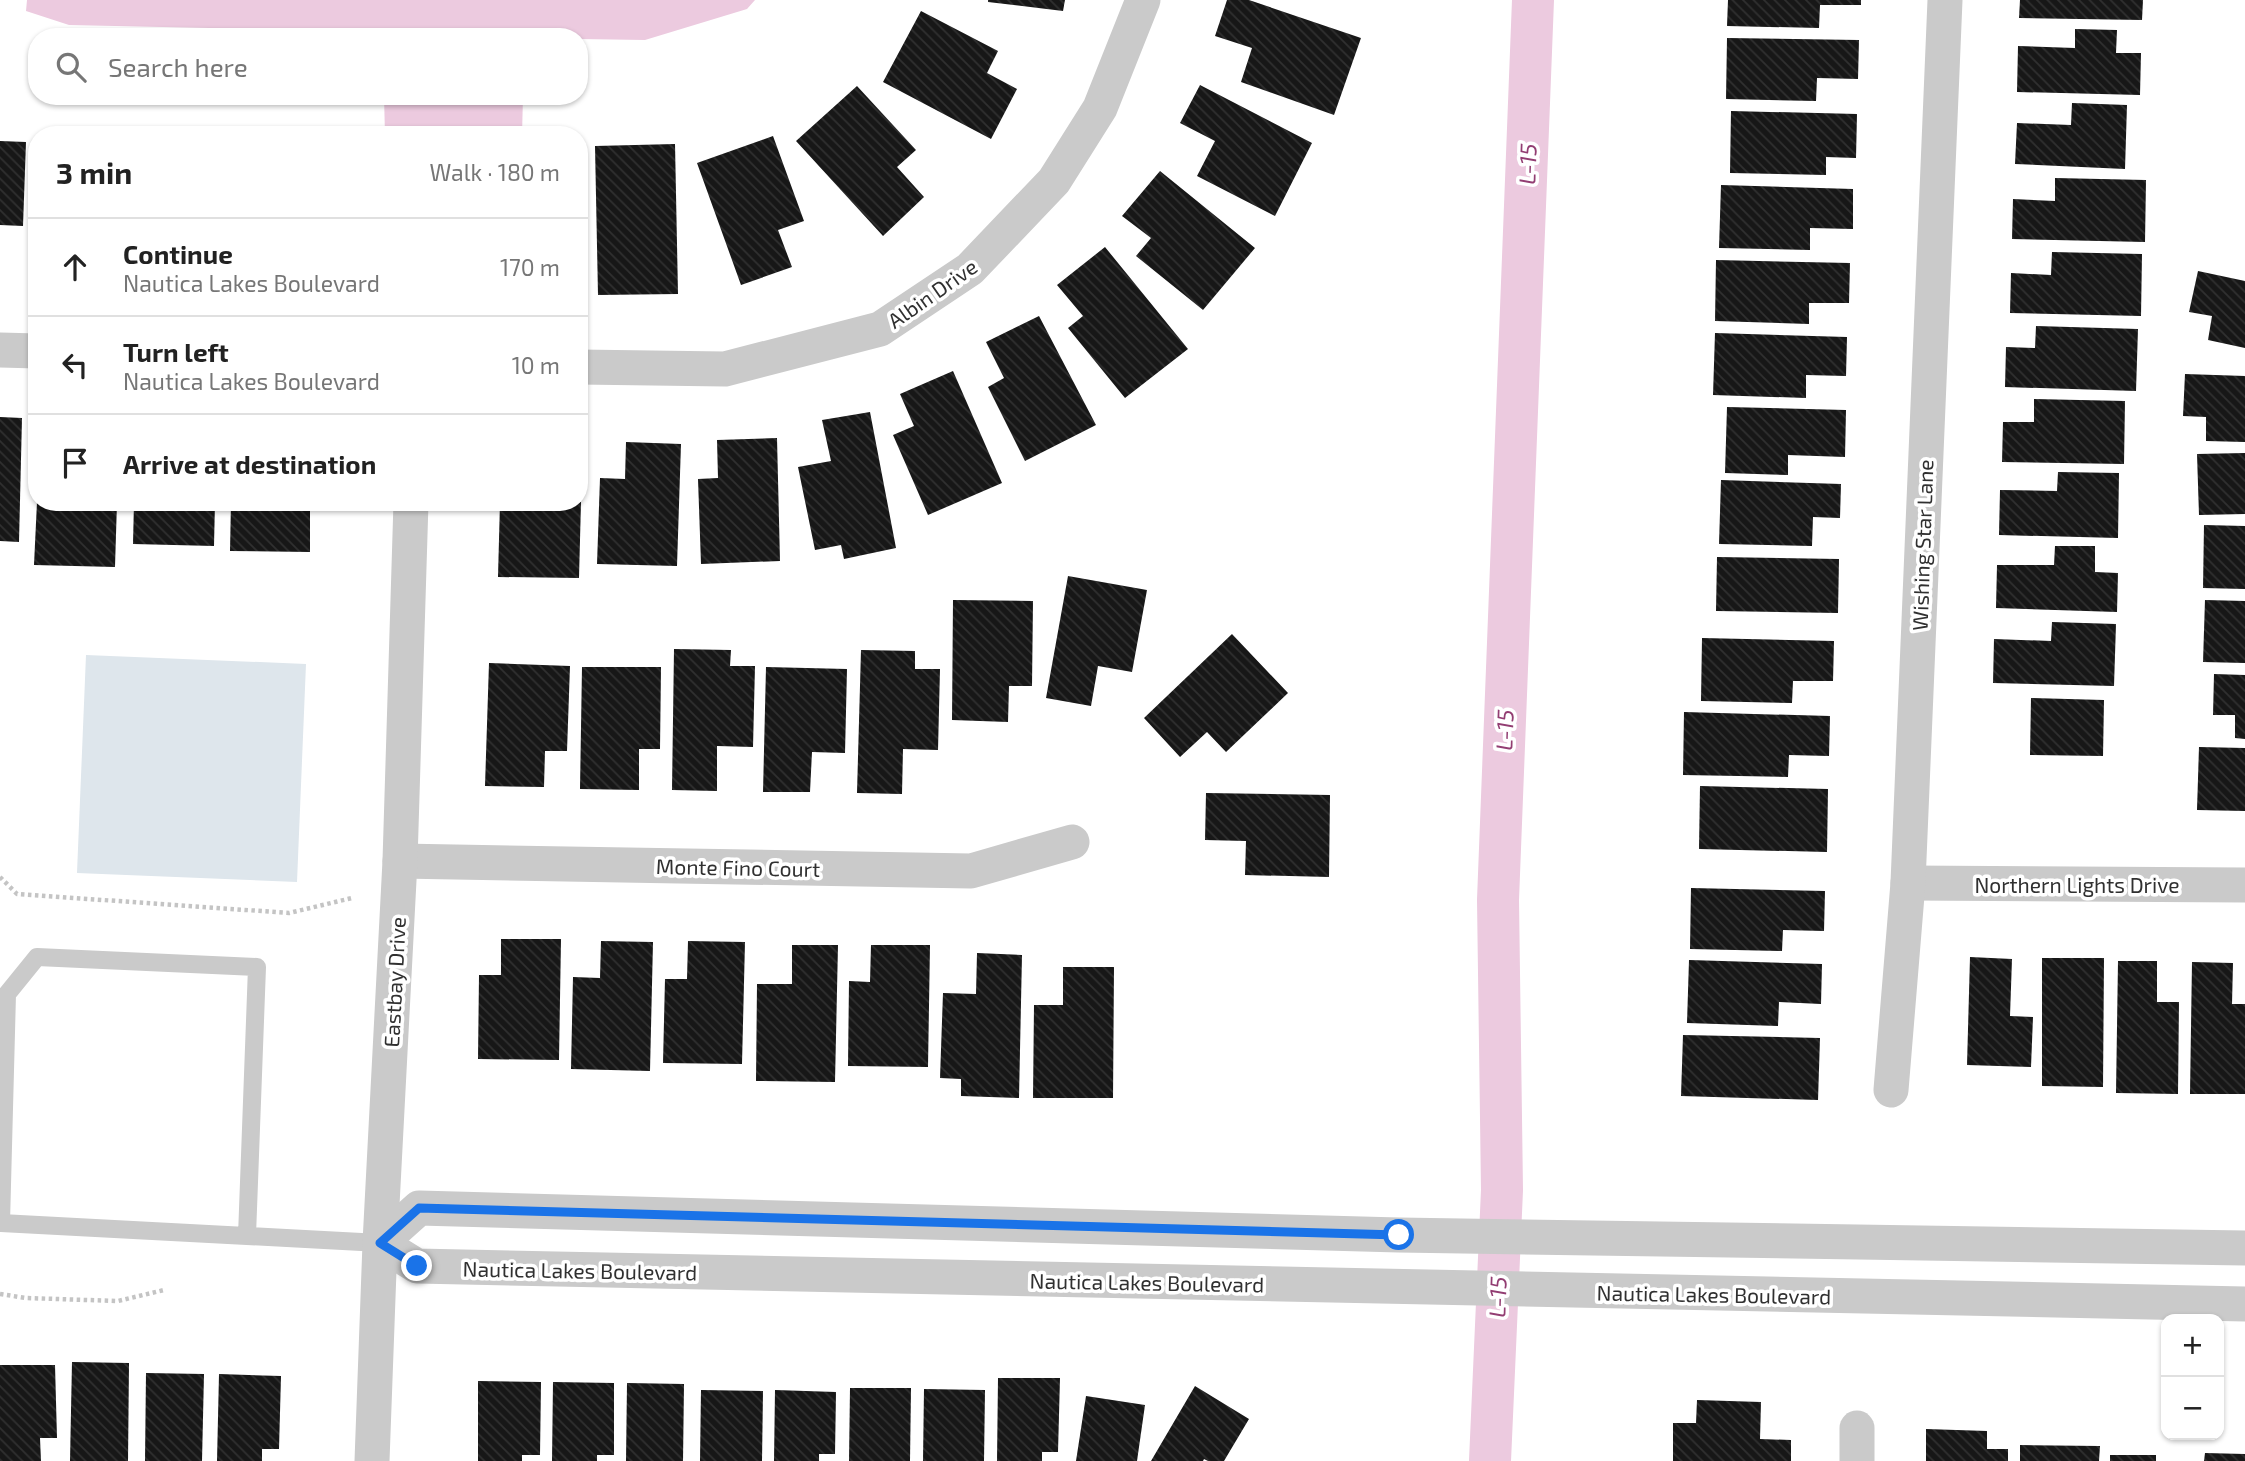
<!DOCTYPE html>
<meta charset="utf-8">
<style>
:root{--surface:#fff;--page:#f6f6f6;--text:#222;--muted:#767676;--line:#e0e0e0}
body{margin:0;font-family:"Exo 2",sans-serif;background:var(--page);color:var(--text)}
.controls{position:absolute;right:21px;bottom:21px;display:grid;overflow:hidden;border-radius:14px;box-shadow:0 2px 5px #0004}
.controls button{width:63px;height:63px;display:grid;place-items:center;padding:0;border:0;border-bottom:2px solid var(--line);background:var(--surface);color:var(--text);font:35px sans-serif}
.stop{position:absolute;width:21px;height:21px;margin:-16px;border:5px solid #1a73e8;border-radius:50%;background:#fff}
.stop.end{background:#1a73e8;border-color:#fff;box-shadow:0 2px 7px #0008}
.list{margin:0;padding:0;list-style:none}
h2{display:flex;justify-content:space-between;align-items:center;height:91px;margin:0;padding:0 28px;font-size:30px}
h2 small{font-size:23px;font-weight:400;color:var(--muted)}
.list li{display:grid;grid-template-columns:46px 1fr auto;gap:21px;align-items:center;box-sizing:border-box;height:98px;padding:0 28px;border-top:2px solid var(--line)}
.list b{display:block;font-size:26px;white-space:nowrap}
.list p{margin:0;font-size:23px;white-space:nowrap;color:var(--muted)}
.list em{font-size:23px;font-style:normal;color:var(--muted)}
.icon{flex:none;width:38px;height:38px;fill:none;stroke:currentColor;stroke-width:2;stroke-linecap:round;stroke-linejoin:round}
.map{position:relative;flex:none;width:2245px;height:1461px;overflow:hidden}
.search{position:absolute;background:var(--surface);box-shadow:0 2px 5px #0004;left:28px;top:28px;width:560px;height:77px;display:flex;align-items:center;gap:18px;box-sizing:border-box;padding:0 24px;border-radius:28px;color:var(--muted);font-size:26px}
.panel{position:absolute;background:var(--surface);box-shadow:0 2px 5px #0004;left:28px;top:126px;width:560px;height:385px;border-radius:28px}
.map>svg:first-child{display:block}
</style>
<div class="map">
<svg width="2245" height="1461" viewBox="0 0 2245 1461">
<defs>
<pattern id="building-back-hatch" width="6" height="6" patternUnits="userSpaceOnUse" patternTransform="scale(1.75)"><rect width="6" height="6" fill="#171717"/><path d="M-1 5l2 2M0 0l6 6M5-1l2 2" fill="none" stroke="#303030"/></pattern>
</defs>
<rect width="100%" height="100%" fill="#fff"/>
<!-- garden -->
<path fill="#dee6ec" d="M86,655L306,664L297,882L77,873Z"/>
<!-- water -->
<g fill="#eccadf">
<path d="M27,0H755L747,9L645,40L579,39V37H359L353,31L69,25L26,11Z"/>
<path d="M384,96H523L522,135H385Z"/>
</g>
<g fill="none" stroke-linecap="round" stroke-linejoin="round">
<!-- canal -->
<path stroke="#eccadf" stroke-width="42" d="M1490,1461L1502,1190L1498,900L1533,0"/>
</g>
<!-- building -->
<g fill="url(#building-back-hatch)">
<path d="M988,0H1065L1063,11L988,2Z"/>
<path d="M1227,0H1249L1361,38L1334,115L1241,82L1252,48L1215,36Z"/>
<path d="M1728,0H1861V5H1820L1819,28L1727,26Z"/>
<path d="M2020,0H2143L2142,20L2019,18Z"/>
<path d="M921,11L998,51L987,73L1017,89L991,139L883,82Z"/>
<path d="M2075,29L2117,30L2116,53H2141L2140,95L2017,92L2018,46L2075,48Z"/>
<path d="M1727,38L1859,40L1858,79L1817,78L1816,101L1726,99Z"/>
<path d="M1200,85L1312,143L1275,216L1197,176L1215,141L1180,123Z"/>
<path d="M857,86L916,150L897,167L924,197L883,236L796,141Z"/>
<path d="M2072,103L2127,105L2125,169L2015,164L2017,123L2071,125Z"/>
<path d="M1731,111L1857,114L1856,158L1826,157V175L1730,173Z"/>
<path d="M773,136L804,221L778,230L792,267L741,285L697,163Z"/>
<path d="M0,141L26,142L23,226L0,225Z"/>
<path d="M675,144L678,294L598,295L595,146Z"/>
<path d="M1160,171L1255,248L1203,310L1136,256L1151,238L1122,216Z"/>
<path d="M2055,178L2146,180L2145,242L2012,239L2013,199L2055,201Z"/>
<path d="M1721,185L1853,189V229L1810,228V250L1719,248Z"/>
<path d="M1105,247L1188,349L1125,398L1068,328L1083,316L1057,285Z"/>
<path d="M2052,252L2142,254L2141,316L2010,313L2011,273L2051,275Z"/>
<path d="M1716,260L1850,263L1849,303H1809V324L1715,321Z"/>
<path d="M2198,271L2245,281V348L2208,340L2212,316L2189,312Z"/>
<path d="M1039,316L1096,425L1025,461L988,387L1004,378L986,342Z"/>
<path d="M2036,326L2138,329L2136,391L2005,387L2006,347L2035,348Z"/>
<path d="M1715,333L1847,337L1846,376L1806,375V398L1713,395Z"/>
<path d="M953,371L1002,483L928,515L893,435L914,426L900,394Z"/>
<path d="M2185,374L2245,376V442L2206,441V417L2183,416Z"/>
<path d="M2034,399L2125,401L2124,464L2002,462L2003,422H2034Z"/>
<path d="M1727,407L1846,410L1845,457L1788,455V475L1725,473Z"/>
<path d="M870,412L896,548L844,559L841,545L815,550L798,467L831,461L822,420Z"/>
<path d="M0,417L22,418L19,542L0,541Z"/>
<path d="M777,438L780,561L701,564L698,479L718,478L717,440Z"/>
<path d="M626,442L681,444L677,566L597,564L600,478L625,479Z"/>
<path d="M2245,453V514L2199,515L2197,454Z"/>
<path d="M2058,472L2119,473L2118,538L1999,535L2000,490L2057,491Z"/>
<path d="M1721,480L1841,484L1840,518L1813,517L1812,546L1719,544Z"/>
<path d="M37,502H117L115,567L34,565Z"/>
<path d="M134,502H215L214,546L133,544Z"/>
<path d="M231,502H310V552L230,551Z"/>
<path d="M500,502H581L579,578L498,577Z"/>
<path d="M2204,525L2245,526V589L2203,588Z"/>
<path d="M2055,546H2095V572L2118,573L2117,612L1996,608L1997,565H2054Z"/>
<path d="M1717,557L1839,559L1838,613L1716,611Z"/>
<path d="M1068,576L1147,590L1132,672L1098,666L1091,706L1046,698Z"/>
<path d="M953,600L1033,601L1032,686H1009L1008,722L952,720Z"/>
<path d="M2205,600L2245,601V663L2203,662Z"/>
<path d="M2052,622L2116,624L2114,686L1993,683L1994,639L2051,641Z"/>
<path d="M1232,634L1288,693L1226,752L1207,732L1180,757L1144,718Z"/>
<path d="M1702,638L1834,641L1833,681H1793L1792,703L1701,701Z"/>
<path d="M674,649L731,650L730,666H755L753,747L717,746V791L672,790Z"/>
<path d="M861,650L915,651V669H940L938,750L903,749L902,794L857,793Z"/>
<path d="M489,663L570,666L567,751H545L544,787L485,786Z"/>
<path d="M582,667H661L660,749H639V790L580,789Z"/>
<path d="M766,667L847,669L845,753L812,752L810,792H763Z"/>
<path d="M2214,674L2245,675V739L2235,738V715H2213Z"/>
<path d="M2031,698L2104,700L2103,756L2030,755Z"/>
<path d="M1684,712L1830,716L1829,756L1789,755L1788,777L1683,775Z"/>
<path d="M2199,747L2245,748V811L2197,810Z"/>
<path d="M1700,786L1828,789L1827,852L1699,849Z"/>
<path d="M1206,793L1330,795L1329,877L1245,875L1246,841L1205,840Z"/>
<path d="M1691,888L1825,891L1824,931L1783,930L1782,951L1690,949Z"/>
<path d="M501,939H561L559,1060L478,1059L479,975H501Z"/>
<path d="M601,941L653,942L650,1071L571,1069L573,977L600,978Z"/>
<path d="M688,941L745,942L742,1064L663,1063L665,979H687Z"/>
<path d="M792,945H838L835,1082L756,1081L757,984H792Z"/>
<path d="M871,945H930L928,1067L848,1066L849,981L870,982Z"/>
<path d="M977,953L1022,955L1019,1098L961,1096V1079L940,1078L943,993L976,994Z"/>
<path d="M1970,957L2012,959L2010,1016L2033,1017L2031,1067L1967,1065Z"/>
<path d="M2042,958H2104L2103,1087L2042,1086Z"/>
<path d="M1689,960L1822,964L1821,1004L1779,1002L1778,1026L1687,1023Z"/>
<path d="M2118,961H2157V1002H2179L2178,1094L2116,1093Z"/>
<path d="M2192,962L2233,963L2232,1004H2245V1094H2190Z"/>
<path d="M1063,967H1114L1113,1098H1033L1034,1005H1063Z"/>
<path d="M1683,1035L1820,1038L1818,1100L1681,1096Z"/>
<path d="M72,1362L129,1363L128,1461H70Z"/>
<path d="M0,1365H55L57,1438H40L41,1461H0Z"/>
<path d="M146,1373L204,1374L202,1461H145Z"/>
<path d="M219,1374L281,1376L279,1449H262V1461H217Z"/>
<path d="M998,1378H1060L1058,1452H1042V1461H997Z"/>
<path d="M478,1381L541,1382L540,1455H522V1461H478Z"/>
<path d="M553,1382L614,1383V1455H597V1461H552Z"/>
<path d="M627,1383L684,1384L683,1461H626Z"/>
<path d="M1195,1386L1249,1419L1224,1461H1208L1204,1459L1203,1461H1151Z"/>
<path d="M850,1388H911L910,1461H849Z"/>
<path d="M924,1389L985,1390L984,1461H923Z"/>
<path d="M701,1390L763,1391L762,1461H700Z"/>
<path d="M775,1390L836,1392L835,1454H819V1461H774Z"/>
<path d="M1086,1396L1145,1405L1137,1461H1076Z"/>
<path d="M1697,1400L1761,1402L1760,1439L1791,1440V1461H1673V1423H1696Z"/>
<path d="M1926,1429L1987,1431V1449H2008V1461H1926Z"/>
<path d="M2020,1445L2100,1446L2099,1461H2020Z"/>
<path d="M2205,1453L2245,1454V1461H2204Z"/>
<rect x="2110" y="1455" width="46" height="6"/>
</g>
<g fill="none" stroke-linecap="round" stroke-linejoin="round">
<!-- path -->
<g stroke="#c4c4c4" stroke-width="4.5" stroke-dasharray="3.5 3.5" stroke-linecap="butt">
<path d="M0,877L17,894L289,913L352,898"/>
<path d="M0,1294L26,1298L118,1301L164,1290"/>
</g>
<!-- lane -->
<path stroke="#cacaca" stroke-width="18" d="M247,1236L257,967L37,957L7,994L1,1223L380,1243"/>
<!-- street -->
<g stroke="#cacaca" stroke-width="35">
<path d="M0,350L37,351"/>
<path d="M579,367L725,369L880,329L970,269L1054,181L1100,108L1143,0"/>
<path d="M400,861L971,871L1072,842"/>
<path d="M1908,883L2245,885"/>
<path d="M1891,1090L1908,883L1945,0"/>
<path d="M2245,1248L1399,1235L419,1208L380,1243L417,1266L2245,1304"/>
<path d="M1857,1428V1461"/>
<path d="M372,1461L380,1243L400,861L411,502"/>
</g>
</g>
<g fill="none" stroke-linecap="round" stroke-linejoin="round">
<!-- route -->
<path stroke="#1a73e8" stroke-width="9" d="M417,1266L380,1243L419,1208L1399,1235"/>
</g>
<g text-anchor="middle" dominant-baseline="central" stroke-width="7" stroke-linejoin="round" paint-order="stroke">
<!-- street labels -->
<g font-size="21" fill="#303030" stroke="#fff">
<text transform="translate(932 293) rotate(-35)">Albin Drive</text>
<text transform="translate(1922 545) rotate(-88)">Wishing Star Lane</text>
<text transform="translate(738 867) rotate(1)">Monte Fino Court</text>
<text x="2077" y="884">Northern Lights Drive</text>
<text transform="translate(394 982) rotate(-87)">Eastbay Drive</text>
<text transform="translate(580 1270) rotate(1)">Nautica Lakes Boulevard</text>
<text transform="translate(1147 1282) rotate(1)">Nautica Lakes Boulevard</text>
<text transform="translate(1714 1294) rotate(1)">Nautica Lakes Boulevard</text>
</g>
<!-- water labels -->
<g font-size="23" font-style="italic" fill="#923d72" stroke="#fff">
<text transform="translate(1527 164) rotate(-88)">L-15</text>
<text transform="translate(1504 730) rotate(-88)">L-15</text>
<text transform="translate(1497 1297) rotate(-88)">L-15</text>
</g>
</g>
</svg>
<div class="controls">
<button>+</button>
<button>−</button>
</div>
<div class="stop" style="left:1399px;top:1235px"></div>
<div class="stop end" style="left:417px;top:1266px"></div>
<div class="search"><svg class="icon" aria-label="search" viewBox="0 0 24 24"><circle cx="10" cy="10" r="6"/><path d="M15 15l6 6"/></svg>Search here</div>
<section class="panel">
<h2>3 min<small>Walk · 180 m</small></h2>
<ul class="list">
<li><svg class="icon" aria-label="ahead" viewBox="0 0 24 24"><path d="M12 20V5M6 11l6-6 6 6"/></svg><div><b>Continue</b><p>Nautica Lakes Boulevard</p></div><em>170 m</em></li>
<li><svg class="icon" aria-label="left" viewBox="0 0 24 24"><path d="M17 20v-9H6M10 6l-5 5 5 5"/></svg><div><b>Turn left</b><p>Nautica Lakes Boulevard</p></div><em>10 m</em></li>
<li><svg class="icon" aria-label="arrive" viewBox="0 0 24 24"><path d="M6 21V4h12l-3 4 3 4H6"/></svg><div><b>Arrive at destination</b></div></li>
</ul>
</section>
</div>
